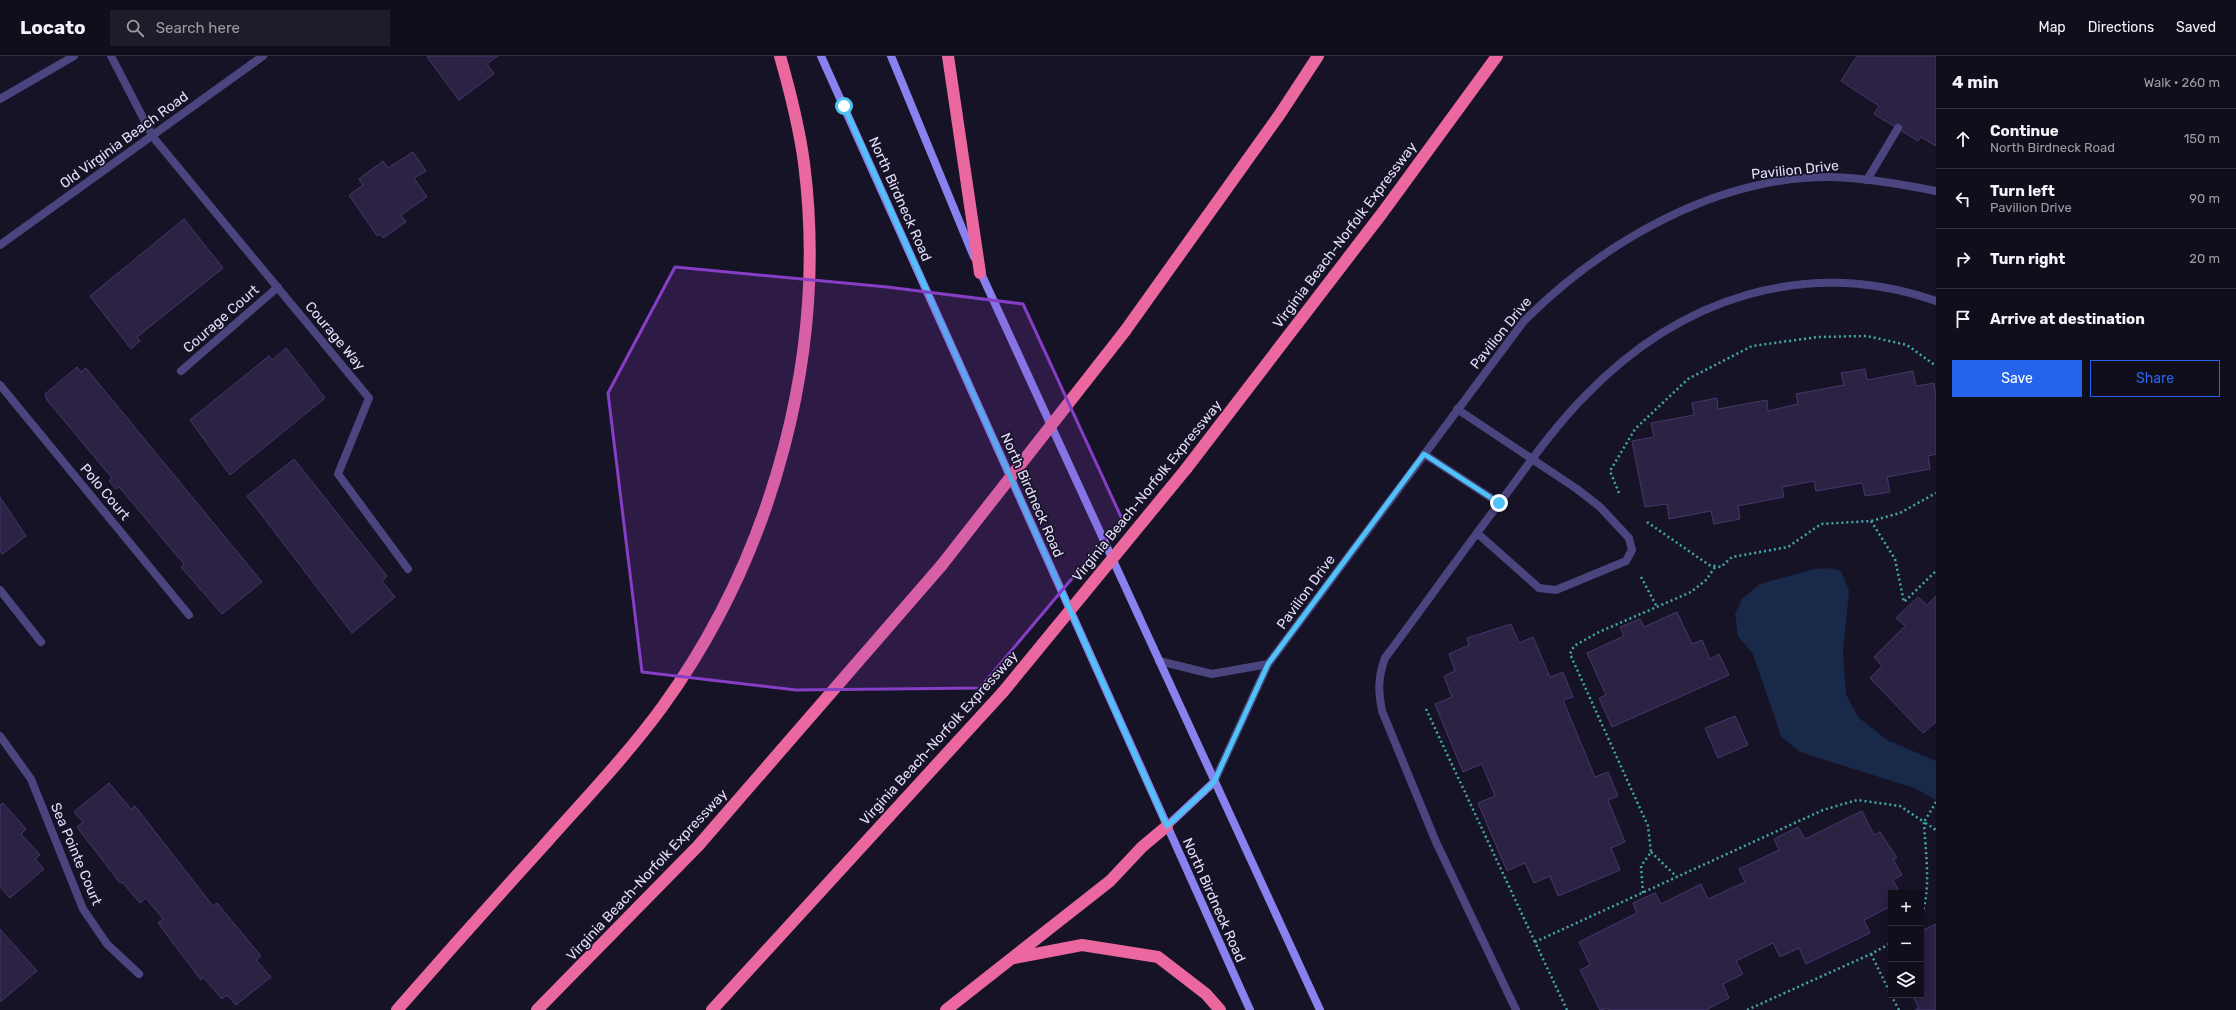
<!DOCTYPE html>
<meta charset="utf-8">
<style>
:root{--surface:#110e1c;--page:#1e1c29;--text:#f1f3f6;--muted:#9c9ca3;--line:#302e3b;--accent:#2563eb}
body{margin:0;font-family:Rubik,sans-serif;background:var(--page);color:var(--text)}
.controls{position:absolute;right:12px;bottom:12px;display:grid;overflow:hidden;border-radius:0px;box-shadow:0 2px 10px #0003}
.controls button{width:36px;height:36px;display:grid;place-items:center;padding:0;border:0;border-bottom:1px solid var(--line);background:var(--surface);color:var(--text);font:20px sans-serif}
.stop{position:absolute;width:12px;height:12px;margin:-9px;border:3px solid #4fc3f7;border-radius:50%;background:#fff}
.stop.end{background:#4fc3f7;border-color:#fff;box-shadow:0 1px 4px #0008}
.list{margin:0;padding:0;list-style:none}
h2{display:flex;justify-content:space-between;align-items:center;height:52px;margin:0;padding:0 16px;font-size:17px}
h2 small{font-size:13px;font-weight:400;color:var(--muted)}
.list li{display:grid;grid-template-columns:26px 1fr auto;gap:12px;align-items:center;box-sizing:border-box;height:60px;padding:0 16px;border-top:1px solid var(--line)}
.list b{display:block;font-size:15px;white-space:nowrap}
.list p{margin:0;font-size:13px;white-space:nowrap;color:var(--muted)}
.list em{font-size:13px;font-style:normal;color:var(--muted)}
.actions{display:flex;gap:8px;padding:12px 16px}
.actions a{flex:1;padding:9px 0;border:1px solid var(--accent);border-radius:0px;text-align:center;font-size:14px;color:var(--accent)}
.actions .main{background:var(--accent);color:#fff}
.icon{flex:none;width:22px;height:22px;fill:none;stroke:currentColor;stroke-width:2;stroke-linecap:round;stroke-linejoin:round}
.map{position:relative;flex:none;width:1936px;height:954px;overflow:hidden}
header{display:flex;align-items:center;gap:24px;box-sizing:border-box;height:56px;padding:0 20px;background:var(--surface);border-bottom:1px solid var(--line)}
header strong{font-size:19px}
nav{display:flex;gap:22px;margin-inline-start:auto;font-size:14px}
.search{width:280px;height:36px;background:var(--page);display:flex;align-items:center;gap:10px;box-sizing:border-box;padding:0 14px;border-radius:0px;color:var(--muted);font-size:15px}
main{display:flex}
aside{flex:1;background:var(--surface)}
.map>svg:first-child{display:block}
</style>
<header>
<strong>Locato</strong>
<div class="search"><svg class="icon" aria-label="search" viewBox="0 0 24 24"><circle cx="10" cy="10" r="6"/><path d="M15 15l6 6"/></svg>Search here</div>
<nav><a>Map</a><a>Directions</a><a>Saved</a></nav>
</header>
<main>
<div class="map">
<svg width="1936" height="954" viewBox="0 0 1936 954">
<rect width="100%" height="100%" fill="#171326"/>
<!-- water -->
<path fill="#18294a" d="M1828,512L1841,515L1849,535L1843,595L1846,638L1858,661L1887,684L1936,705V744L1914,732L1800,696L1781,680L1753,598L1738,580L1735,558L1742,543L1760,528L1815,513Z"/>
<!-- building -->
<g fill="#2b2244" stroke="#45376d">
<path d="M429,0H498L487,8L494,18L459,44L427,1Z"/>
<path d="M1857,0H1936V90L1921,81L1918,85L1874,58L1879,50L1841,25Z"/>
<path d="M413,96L426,115L414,122L427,141L401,159L406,166L383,182L380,178L377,180L349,139L363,129L359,123L383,105L388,112Z"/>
<path d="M184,163L223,212L137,281L140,285L131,293L90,240Z"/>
<path d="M286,292L325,342L230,419L190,364L269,300L272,304Z"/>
<path d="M77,311L81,316L86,312L262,526L222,558L181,511L184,508L119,431L116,433L109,425L112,422L47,344L45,338Z"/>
<path d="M1865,313L1867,324L1913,315L1916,330L1934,327L1936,340V398L1928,400L1930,413L1887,421L1890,436L1865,440L1862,427L1816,435L1814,425L1782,431L1784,441L1738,450L1740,463L1714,468L1711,455L1669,463L1667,448L1645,451L1632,385L1654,381L1651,367L1694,359L1692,347L1717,342L1718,353L1767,344L1768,355L1798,348L1796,338L1844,329L1841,317Z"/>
<path d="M294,403L387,520L382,525L395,541L352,577L247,440Z"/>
<path d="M0,441L26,480L2,498L0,495Z"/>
<path d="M1936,540V666L1923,677L1870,622L1882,610L1874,601L1905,570L1896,562L1918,541L1927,549Z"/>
<path d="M1677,556L1692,588L1702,584L1710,603L1719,598L1729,619L1612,671L1599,642L1606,639L1587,597L1624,580L1620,571L1640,563L1644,571Z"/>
<path d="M1511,568L1519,587L1533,581L1550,621L1563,616L1573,641L1563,644L1595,721L1608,716L1618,740L1608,744L1625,786L1611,792L1620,814L1558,840L1550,820L1534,827L1525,807L1507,815L1478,747L1495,740L1482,708L1463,716L1435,648L1452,641L1444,620L1455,615L1449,598L1469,589L1467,582Z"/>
<path d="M1735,660L1748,689L1718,702L1705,672Z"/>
<path d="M109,727L131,753L135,750L213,850L217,847L261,900L256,904L271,921L236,949L227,939L222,943L203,921L201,924L158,867L163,863L146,842L140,847L122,826L120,827L77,771L83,766L74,756Z"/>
<path d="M3,747L26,773L21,778L40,799L35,803L44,813L10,842L0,831V749Z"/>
<path d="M1862,755L1874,779L1880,776L1897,802L1893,803L1902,819L1893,824L1900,837H1891V850L1864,864L1870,877L1806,908L1799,892L1780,901L1773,887L1736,905L1743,918L1723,928L1729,942L1706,954H1609L1608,952L1600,954L1580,914L1590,909L1579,886L1637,857L1633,847L1655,837L1661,848L1701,828L1708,843L1745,826L1739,813L1779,794L1774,783L1798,771L1805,783Z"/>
<path d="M1936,868V954H1915L1919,952L1912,939H1921V875Z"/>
<path d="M0,873L37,915L0,946Z"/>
</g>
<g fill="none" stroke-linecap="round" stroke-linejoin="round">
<!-- path -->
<g stroke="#41aaaa" stroke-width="2.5" stroke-dasharray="2 3" stroke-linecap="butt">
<path d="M1619,437L1610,415L1635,373L1688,323L1752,290L1818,281L1867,280L1907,289L1936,310"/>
<path d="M1871,465L1895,503L1904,546L1936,515"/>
<path d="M1647,466L1709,509L1721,511L1732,501L1788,491L1821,468L1871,465L1900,457L1936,437"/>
<path d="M1641,521L1657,551"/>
<path d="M1426,653L1535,886"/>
<path d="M1936,746L1924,766L1936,774"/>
<path d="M1651,796L1677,821"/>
<path d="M1643,837L1641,810L1651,796L1648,770L1570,598L1574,590L1599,576L1691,536L1706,524L1715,511"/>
<path d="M1871,898L1891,939"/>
<path d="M1891,939L1899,954"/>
<path d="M1567,954L1535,886L1823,754L1857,744L1900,750L1924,766C1925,792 1932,836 1921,859"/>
<path d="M1747,954L1871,898L1891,887"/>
</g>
<!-- lane -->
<g stroke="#4a457e" stroke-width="8">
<path d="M1867,124L1898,72"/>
<path d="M1457,353L1577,433L1600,451L1629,482L1632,494L1626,505L1556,534L1539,532L1477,477"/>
<path d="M1424,398L1499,447"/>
<path d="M0,534L41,586"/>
<path d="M1516,954L1436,786L1382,655C1378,635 1378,621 1385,602C1423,551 1460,499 1498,449C1526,412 1553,372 1586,339C1680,242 1805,200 1936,245"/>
</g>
<!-- street -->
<g stroke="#4a457e" stroke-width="8">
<path d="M111,0L153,81L369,342L338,418L408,513"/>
<path d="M0,43L74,0"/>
<path d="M0,189L263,0"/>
<path d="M181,315L278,231"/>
<path d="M0,329L189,559"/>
<path d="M1159,605L1212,618L1268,608"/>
<path d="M0,680L31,723L83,853L107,888L139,918"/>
<path d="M1214,726L1268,608L1524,265C1603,186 1717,120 1831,121C1867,122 1901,128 1936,135"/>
</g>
<!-- secondary -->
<g stroke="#8981ee" stroke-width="8">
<path d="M821,0L1250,954"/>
<path d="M891,0L974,201"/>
<path d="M979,213L1320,954"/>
<path d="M1167,770L1214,726"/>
</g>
<!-- highway -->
<g stroke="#ea689f" stroke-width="12">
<path d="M948,0L980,217"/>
<path d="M1125,275L1280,58L1318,0"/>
<path d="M1186,413L1383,156L1497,0"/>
<path d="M1014,902L1082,889L1158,901L1206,938L1220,954"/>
<path d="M397,954C446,898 496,842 546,787C586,742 628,698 663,650C774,496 828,295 804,107C799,70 790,35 780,0"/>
<path d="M537,954L698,790L941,510"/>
<path d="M712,954L1003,636"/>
<path d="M946,954L1110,825L1142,791L1167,770"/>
</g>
<!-- highway-bridge -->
<g stroke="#ea689f" stroke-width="12">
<path d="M941,510L1125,275"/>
<path d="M1003,636L1186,413"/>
</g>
</g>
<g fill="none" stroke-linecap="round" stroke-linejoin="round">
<!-- route -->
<path stroke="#4fc3f7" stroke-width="5" d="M844,50L1167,770L1214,726L1268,608L1424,398L1499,447"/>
</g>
<!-- marked area -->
<path fill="#853ec5" fill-opacity="0.2" stroke="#853ec5" stroke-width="3" stroke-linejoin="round" d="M675,211L887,231L1023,248L1122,463L980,632L796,634L642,616L608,337Z"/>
<g text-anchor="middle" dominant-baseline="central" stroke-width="3.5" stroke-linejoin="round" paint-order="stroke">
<!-- street labels -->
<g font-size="14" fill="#e2ddfa" stroke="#171326">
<text transform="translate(124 84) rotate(-36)">Old Virginia Beach Road</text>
<text transform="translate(1795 114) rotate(-6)">Pavilion Drive</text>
<text transform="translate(900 143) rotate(66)">North Birdneck Road</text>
<text transform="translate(1345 179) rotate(-53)">Virginia Beach-Norfolk Expressway</text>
<text transform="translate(221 263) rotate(-41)">Courage Court</text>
<text transform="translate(1501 277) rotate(-51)">Pavilion Drive</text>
<text transform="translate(335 280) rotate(50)">Courage Way</text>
<text transform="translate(1147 435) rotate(-51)">Virginia Beach-Norfolk Expressway</text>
<text transform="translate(105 436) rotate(50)">Polo Court</text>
<text transform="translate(1032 439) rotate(66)">North Birdneck Road</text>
<text transform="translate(1306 536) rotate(-54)">Pavilion Drive</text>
<text transform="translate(939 682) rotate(-48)">Virginia Beach-Norfolk Expressway</text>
<text transform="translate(76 798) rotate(67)">Sea Pointe Court</text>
<text transform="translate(647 819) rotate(-47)">Virginia Beach-Norfolk Expressway</text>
<text transform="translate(1214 844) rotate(66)">North Birdneck Road</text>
</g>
</g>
</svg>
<div class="controls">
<button>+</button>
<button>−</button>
<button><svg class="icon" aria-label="layers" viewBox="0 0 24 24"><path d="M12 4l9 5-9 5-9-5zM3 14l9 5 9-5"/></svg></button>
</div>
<div class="stop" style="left:844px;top:50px"></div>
<div class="stop end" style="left:1499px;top:447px"></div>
</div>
<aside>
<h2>4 min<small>Walk · 260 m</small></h2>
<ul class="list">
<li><svg class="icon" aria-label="ahead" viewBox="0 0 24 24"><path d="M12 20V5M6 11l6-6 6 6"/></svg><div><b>Continue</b><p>North Birdneck Road</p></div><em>150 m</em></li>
<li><svg class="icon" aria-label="left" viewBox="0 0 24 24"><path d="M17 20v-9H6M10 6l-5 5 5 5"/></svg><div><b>Turn left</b><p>Pavilion Drive</p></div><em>90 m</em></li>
<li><svg class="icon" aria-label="right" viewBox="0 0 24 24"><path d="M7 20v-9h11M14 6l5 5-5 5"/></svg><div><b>Turn right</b></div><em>20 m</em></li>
<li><svg class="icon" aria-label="arrive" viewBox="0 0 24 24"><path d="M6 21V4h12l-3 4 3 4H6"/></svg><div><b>Arrive at destination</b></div></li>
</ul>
<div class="actions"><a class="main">Save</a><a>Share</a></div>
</aside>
</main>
